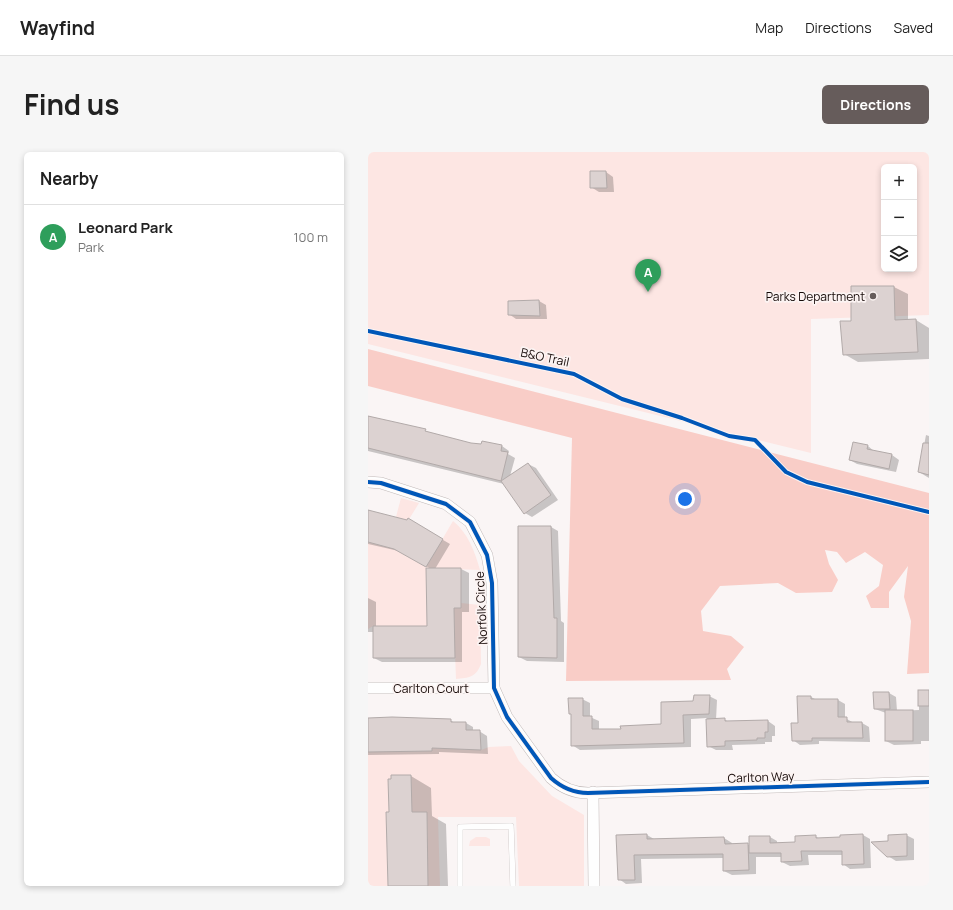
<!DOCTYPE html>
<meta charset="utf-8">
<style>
:root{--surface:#fff;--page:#f6f6f6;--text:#222;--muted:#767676;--line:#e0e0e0;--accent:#665c5b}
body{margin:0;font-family:Manrope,sans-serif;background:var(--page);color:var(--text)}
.controls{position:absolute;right:12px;top:12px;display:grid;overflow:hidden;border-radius:6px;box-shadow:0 2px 6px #0003}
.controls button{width:36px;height:36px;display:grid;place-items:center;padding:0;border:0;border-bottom:1px solid var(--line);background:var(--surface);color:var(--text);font:20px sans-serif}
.you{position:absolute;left:317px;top:347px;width:14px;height:14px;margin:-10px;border:3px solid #fff;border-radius:50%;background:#1a73e8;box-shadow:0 0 0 6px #1a73e833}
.badge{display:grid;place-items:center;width:26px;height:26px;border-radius:50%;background:var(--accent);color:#fff;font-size:13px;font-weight:700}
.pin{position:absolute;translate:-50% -33px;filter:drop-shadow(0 1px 2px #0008)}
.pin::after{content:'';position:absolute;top:21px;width:14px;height:12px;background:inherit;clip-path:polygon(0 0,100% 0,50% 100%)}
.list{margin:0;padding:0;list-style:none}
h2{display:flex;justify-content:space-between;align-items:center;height:52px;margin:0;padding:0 16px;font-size:17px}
h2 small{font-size:13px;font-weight:400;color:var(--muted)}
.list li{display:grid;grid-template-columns:26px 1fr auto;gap:12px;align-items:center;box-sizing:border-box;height:64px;padding:0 16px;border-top:1px solid var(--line)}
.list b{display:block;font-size:15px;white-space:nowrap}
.list p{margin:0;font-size:13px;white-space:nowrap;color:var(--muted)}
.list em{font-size:13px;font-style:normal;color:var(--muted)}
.icon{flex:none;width:22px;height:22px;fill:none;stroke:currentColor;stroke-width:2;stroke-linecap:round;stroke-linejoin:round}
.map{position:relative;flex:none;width:561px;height:734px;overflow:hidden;border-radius:6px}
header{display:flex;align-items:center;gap:24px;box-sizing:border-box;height:56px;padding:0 20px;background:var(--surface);border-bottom:1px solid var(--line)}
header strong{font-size:19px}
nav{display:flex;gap:22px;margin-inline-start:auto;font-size:14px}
.intro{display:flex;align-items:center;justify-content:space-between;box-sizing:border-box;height:96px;padding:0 24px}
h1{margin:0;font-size:28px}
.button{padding:10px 18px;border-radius:6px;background:var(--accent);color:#fff;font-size:14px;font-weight:700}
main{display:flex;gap:24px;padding:0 24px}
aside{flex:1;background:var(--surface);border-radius:6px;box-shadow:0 2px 6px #0003}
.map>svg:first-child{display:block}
</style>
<header>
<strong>Wayfind</strong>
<nav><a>Map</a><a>Directions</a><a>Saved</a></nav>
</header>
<div class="intro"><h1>Find us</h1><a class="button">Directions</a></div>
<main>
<aside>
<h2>Nearby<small></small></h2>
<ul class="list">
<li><span class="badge" style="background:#2e9e5b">A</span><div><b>Leonard Park</b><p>Park</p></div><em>100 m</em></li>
</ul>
</aside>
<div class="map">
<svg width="561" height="734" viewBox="0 0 561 734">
<rect width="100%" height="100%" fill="#faf5f5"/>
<!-- green -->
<g fill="#fde6e3" fill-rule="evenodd">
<path d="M0,0H561V163L443,167V301L0,192ZM516,15H546V117H516Z"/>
<path d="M33,346L51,351L24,395L56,414L59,410H61L85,369C100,381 107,400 112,418L58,416L59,456H93V451L112,453L113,512C108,525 101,526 88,527L86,474H5L0,477V390L20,395Z"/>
<path d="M143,594L151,609L184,644L216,663V734H151L148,665H70L72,734H60L58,660L19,661L20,734H0V598L66,596L113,598L121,595Z"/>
<path d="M108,685H118L122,687V694H101L102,689Z"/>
</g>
<!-- forest -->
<path fill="#f9cdc7" d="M0,197L561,341V521L539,522L543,469L536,445L540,414L521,440V456H503L498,444L511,434L515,413L497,400L478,411L469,400L457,398L461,412L470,428L464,440L428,441L410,431L352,434L333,459L335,479L363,484L376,495L359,517L363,528L198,529L204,286L0,234Z"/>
<!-- shadow -->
<g fill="#0003">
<path d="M238,20L245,25L246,40H231L223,35Z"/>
<path d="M526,135L540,142V168H548L561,176V207L490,210L476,202L484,170Z"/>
<path d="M171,149L178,153L179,167H148L141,162Z"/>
<path d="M0,264L103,292L134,294L141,299L140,302L147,306L142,324L160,312L168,316L190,348L164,365L157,361L136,332L0,299Z"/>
<path d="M558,283L561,284V326L551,320Z"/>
<path d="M500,294L507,300L524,303L531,308L528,320L489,312L482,308Z"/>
<path d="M0,359L40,369L41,368L82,392L67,417H93L101,421V460H94V510H14L6,506V480H0V446L8,450V475H60L63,417L35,400L0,392Z"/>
<path d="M183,375L190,379L193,469L196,471V510L159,509L151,505Z"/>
<path d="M551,539H561V589H553V592L526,593L518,589V561L507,557L521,541L528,545L529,559L551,558Z"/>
<path d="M341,544L349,548L348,568L356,567L361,570L400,569L407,574V584H404V590H397V592L364,593L365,598H348L340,594L339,566L323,567V595L212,598L204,593V563L202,561L214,547L222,551V565L231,569V578H254L294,573L326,550Z"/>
<path d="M443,545L449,548H470L477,552V566L486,571H494L501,575L502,590L451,589V592L432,593L425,588Z"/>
<path d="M0,567L82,568L87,571H98L105,575V579H111L119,584L120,602L71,600V602L0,603Z"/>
<path d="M43,624L63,636L64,664L78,672L80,734H21L22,661Z"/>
<path d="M279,683L286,687L356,686L364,691V693H382L402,685L409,689V692L428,691L447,684L452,687L495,683L502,687L503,716L482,717L475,712V703H440L441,713L422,714L414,710V705H388V722L364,723L356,719V706L273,707L274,731L258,732L251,727L249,684Z"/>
<path d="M538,683L546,687V708L528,709L520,704L521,690Z"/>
</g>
<!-- building -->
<g fill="#dcd2d1" stroke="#b2aaa9">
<path d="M222,19H238L239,36H222Z"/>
<path d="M483,134H526L527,168L548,167L550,200L475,203L472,169H483Z"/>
<path d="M171,148L172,164L140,163V149Z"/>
<path d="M0,264L58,277L57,279L103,291L113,292L114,289L134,293L133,299L140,300L133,329L0,296Z"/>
<path d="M485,290L500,293L499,297L524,302L521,317L481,308Z"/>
<path d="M555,291H561V323L550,320Z"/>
<path d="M160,311L183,343L156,362L133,329Z"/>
<path d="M0,358L39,368L40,366L75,387L58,415L26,397L0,390Z"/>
<path d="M150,374H183L186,466H189V506L150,505Z"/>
<path d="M58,416H93V456H86L87,506H5V474H59Z"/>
<rect x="550" y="538" width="11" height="16"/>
<path d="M505,540H521L522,557H506Z"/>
<path d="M326,543H342L341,562L315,563L316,591L203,594V562H201L200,546H215V564H224V577H253L252,574L293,572V550L325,549Z"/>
<path d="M429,544H443V547H470V565H479V570H494L495,586H444V589H424L423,571H430Z"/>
<rect x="517" y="558" width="28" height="31"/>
<path d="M24,565L83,567V570H98V578H112L113,598L64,596V599L0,600V566Z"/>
<path d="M357,566V569L400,568V580H397V586H389V588L357,589V594L339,595L338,567Z"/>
<path d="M23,623H43L44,660H59L60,734H20L18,660H21L20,627H23Z"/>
<path d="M279,682V687L356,685L357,692L380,691L381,718L355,719V702L266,703L267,728H250L248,683Z"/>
<path d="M495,682L496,712L474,713V699H433L434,709L413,710V701H381V684H402V691L427,690V684L448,683V686L472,685V683Z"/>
<path d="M539,682V704L519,705L503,690L520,689V683Z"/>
</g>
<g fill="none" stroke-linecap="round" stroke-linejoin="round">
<defs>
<path id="lane" d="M92,734V675L143,674L145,734"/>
<g id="street">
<path d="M0,330L13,331L78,352L102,370L119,403L124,431L126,536L139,565L183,626C193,635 206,641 220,641L561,630"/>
<path d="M0,536H126"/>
<path d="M225,640L226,734"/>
</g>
</defs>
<!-- lane casing -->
<use href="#lane" stroke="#c2bab9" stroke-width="6"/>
<!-- street casing -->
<use href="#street" stroke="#c2bab9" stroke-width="12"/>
<!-- lane -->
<use href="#lane" stroke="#fefefe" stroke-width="5.5"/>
<!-- street -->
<use href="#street" stroke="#fefefe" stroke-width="11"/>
<defs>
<g id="cycleway">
<path d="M0,179L206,222L254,247L314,266L361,284L387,288L418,320L439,330L561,360"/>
<path d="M0,330L13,331L78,352L102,370L119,403L124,431L126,536L139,565L183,626C193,635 206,641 220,641L561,630"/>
</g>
</defs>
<!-- cycleway casing -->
<use href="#cycleway" stroke="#fcf4f3" stroke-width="6"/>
<!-- cycleway -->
<use href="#cycleway" stroke="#0057b8" stroke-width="4"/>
</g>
<!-- markers -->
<circle fill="#665c5b" stroke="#fcf4f3" stroke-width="1.5" cx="505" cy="144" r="4"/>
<g text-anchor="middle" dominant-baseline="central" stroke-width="3.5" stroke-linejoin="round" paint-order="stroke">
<!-- poi labels -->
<g font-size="12" fill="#160a08" stroke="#fcf4f3" text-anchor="end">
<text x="497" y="144">Parks Department</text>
</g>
<!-- street labels -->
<g font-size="12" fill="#160a08" stroke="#fcf4f3">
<text transform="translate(177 205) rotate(12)">B&amp;O Trail</text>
<text transform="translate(113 456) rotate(-93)">Norfolk Circle</text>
<text x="63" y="536">Carlton Court</text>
<text transform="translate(393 625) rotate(-2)">Carlton Way</text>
</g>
</g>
</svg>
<div class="controls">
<button>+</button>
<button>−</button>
<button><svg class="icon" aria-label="layers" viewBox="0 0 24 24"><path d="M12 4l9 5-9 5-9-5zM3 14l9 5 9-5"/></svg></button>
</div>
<div class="you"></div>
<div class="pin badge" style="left:280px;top:140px;background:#2e9e5b">A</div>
</div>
</main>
